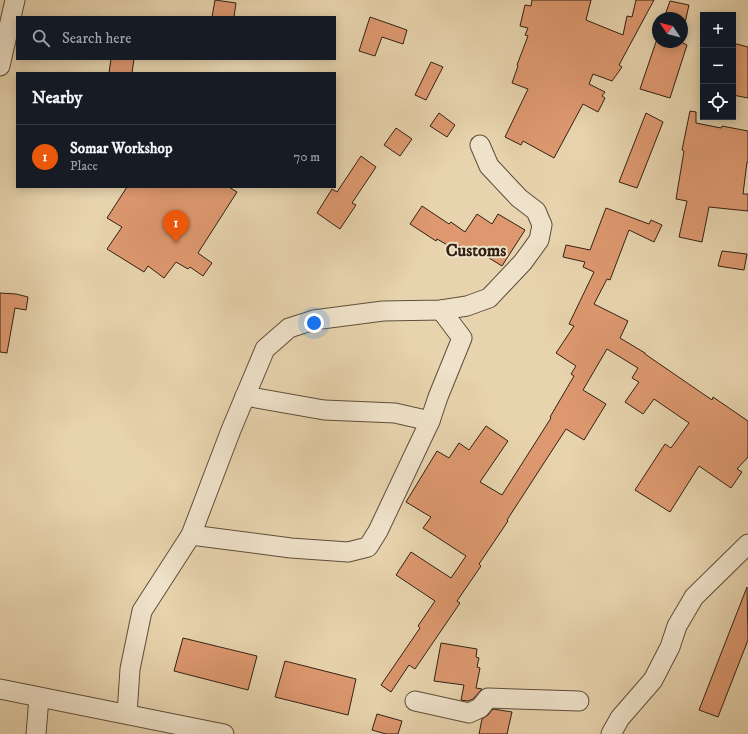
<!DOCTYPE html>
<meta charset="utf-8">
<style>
:root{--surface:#171b24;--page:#20242c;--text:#f1f3f6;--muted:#9ea1a6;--line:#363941;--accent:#ea580c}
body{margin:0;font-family:"IM FELL DW Pica",serif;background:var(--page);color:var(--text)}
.controls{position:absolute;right:12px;top:12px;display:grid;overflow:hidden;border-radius:0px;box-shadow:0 2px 10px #0003}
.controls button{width:36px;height:36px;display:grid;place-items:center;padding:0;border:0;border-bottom:1px solid var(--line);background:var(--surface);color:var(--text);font:20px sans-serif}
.compass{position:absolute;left:652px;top:12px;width:36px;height:36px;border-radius:50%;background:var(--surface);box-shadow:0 2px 10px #0003;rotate:305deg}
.you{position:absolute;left:314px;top:323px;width:14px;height:14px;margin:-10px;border:3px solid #fff;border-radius:50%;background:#1a73e8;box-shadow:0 0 0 6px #1a73e833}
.badge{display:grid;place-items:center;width:26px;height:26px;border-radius:50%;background:var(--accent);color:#fff;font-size:13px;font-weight:700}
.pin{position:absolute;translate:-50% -33px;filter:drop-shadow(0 1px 2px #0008)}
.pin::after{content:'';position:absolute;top:21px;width:14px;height:12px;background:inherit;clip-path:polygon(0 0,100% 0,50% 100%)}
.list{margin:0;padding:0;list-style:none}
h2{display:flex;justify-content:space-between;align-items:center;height:52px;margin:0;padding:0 16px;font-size:17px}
h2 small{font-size:13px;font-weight:400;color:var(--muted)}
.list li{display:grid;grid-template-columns:26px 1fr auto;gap:12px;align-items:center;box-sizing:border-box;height:64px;padding:0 16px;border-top:1px solid var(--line)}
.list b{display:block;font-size:15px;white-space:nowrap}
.list p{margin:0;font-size:13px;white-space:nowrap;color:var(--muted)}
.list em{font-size:13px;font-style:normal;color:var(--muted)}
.icon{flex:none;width:22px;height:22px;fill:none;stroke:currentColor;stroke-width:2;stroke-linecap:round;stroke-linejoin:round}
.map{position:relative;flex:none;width:748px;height:734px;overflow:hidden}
.search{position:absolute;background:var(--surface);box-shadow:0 2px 10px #0003;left:16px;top:16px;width:320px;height:44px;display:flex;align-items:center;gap:10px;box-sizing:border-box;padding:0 14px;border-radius:0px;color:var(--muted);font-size:15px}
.panel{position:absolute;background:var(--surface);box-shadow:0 2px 10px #0003;left:16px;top:72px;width:320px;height:116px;border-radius:0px}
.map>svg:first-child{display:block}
</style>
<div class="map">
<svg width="748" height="734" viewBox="0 0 748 734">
<rect width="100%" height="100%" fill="#e7d3ad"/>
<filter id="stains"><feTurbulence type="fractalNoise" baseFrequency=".005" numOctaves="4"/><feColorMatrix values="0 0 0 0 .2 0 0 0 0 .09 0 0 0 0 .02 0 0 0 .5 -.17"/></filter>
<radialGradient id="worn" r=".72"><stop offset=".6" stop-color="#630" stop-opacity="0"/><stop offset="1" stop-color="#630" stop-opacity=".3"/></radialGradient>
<!-- building -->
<g fill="#dd986f" stroke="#322113">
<path d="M215,0L236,3L234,17H212Z"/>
<path d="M532,0H591L586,20L623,35L627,16L632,17L636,0H654L619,65L622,67L612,81L593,74L589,84L605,92L602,96L605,98L598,112L583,104L554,158L523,141L521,145L505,137L528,89L512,83L518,66L517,65L528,36L525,35L528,28L520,26L525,5L531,6Z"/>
<path d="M670,1L689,5L682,36V18H664Z"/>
<path d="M370,17L407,30L403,44L382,37L375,56L359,51Z"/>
<path d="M658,36V42H681L687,45L670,98L640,89Z"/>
<path d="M733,43L748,47V98L733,95Z"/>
<path d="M111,59H134L132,73H109Z"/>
<path d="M431,62L443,67L426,100L415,95Z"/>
<path d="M690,111L696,112V123L721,128L722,126L748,131V162H747L743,194H748V211L709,207L702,242L679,237L687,201L676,199L684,151L682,150Z"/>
<path d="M439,113L455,125L447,137L430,126Z"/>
<path d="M646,113L663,122L637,188L619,182Z"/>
<path d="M396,128L412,139L400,156L384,145Z"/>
<path d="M361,156L376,167L352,203L356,205L340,229L317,213L332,189L337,192Z"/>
<path d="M127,187H229L237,192L198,253L212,263L203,276L190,267L188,269L176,262L164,278L148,266L144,272L107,249L122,227L107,218Z"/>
<path d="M422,206L449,224L451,222L465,232L477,214L492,224L498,214L525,230L502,266L473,248L470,253L454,242L451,247L437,239L436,241L410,224Z"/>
<path d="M606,208L649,224L651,220L662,225L654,242L629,230L610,280L607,279L594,304L628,321L620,338L645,353V354L712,400L713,397L748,421V457L737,469L742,472L731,488L699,466L670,512L635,490L665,444L671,448L689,423L654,399L643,414L625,402L639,382L632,378L638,368L607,349L583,390L606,404L584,440L566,429L507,520L508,521L479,564L481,566L457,601L460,603L415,669L409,665L391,692L381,685L420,628L418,626L435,601L396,575L411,552L451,578L466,556L423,528L431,517L406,502L437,451L449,458L459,443L469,450L486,426L508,441L480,482L502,495L551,418L550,417L574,376L571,374L576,366L556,353L574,326L569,324L594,272L583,267L585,262L563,257L566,245L590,250Z"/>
<path d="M722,251L747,254L744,270L718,266Z"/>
<path d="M0,293L16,294L28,297L26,310L15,308L7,353L0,352Z"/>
<path d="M747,587L748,640L718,717L699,710Z"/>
<path d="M183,638L257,656L248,690L174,671Z"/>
<path d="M441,643L477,649L476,657L479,658L477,667L480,668L476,688L482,689L473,699L468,701L461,700L464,685L434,681Z"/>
<path d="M285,661L356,679L348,715L275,697Z"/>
<path d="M493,709L512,712L507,734H479L482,719L488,715Z"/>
<path d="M377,714L402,721L398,734H386L372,730Z"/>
</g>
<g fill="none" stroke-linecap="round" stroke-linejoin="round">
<defs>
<g id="minor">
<path d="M0,66L15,0"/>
<path d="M245,396L324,410L395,413L430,421"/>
<path d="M191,535L291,548L348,552L368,547L378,531L430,421L438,397L462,338L441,310"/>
<path d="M0,689L224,734"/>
<path d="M415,701L469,713L480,708L488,698L579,701"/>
<path d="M127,714L130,669L142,611L191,535L231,430L265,349L289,328L314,320L383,311L441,310L467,306L489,298L523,262L539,240L542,225L536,211L519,198L489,166L480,145"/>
<path d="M36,734L39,698"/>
<path d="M611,734L620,718L653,680L670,647L677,626L694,597L748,544"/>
</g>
</defs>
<!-- minor casing -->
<use href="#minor" stroke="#5f4e3a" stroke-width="21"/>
<!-- minor -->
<use href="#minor" stroke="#efe2ca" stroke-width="19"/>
</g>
<g text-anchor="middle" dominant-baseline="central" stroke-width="4" stroke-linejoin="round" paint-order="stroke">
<!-- neighbourhood labels -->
<g font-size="18" font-weight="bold" fill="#322113" stroke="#efe2ca">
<text x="476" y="251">Customs</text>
</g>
</g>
<rect width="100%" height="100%" filter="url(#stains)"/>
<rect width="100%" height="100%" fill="url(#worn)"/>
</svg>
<div class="controls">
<button>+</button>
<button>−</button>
<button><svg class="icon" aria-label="locate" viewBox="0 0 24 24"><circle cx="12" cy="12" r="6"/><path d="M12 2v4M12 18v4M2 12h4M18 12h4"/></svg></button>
</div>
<svg class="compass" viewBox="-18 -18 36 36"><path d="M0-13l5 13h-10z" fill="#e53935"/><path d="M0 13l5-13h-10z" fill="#9ea1a6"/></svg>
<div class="you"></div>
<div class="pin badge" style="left:176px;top:243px">1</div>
<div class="search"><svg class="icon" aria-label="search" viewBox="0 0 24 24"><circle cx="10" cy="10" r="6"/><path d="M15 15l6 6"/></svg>Search here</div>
<section class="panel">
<h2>Nearby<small></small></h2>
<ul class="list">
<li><span class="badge">1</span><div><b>Somar Workshop</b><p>Place</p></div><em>70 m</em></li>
</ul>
</section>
</div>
